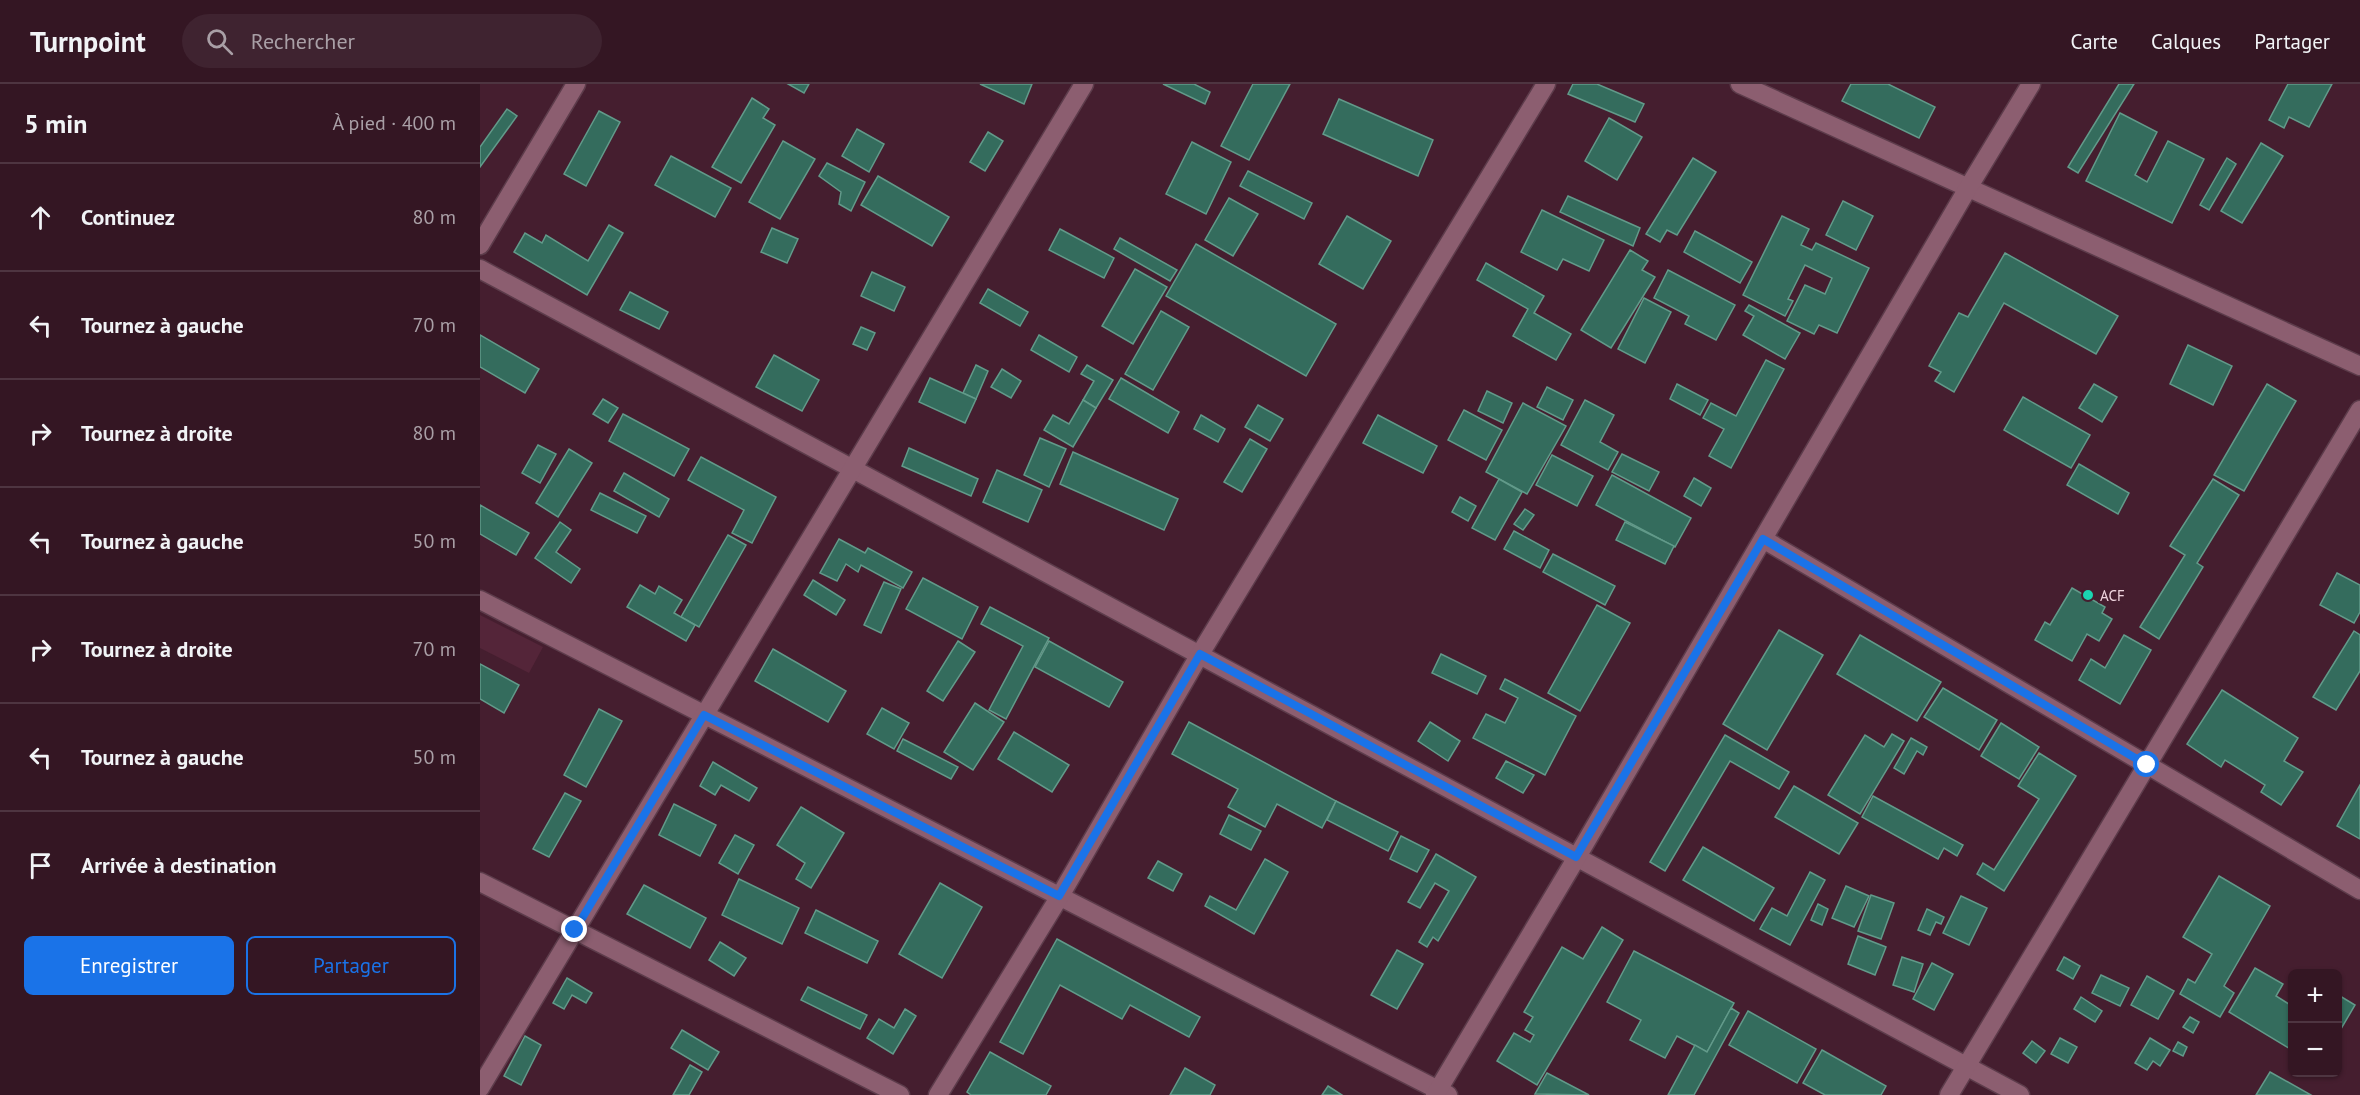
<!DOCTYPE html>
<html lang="fr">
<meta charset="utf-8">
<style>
:root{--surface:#341623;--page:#3f2330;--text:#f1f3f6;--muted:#a99fa6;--line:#4e3541;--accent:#1a73e8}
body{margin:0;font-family:"PT Sans",sans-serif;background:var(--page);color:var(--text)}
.controls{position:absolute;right:18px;bottom:18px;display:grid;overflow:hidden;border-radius:9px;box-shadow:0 2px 4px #0004}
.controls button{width:54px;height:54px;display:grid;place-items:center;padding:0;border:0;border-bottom:2px solid var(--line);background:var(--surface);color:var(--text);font:30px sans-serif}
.stop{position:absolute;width:18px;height:18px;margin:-14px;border:4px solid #1a73e8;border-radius:50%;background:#fff}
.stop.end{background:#1a73e8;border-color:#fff;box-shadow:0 2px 6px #0008}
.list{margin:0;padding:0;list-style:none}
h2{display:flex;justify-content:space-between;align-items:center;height:78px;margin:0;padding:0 24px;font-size:26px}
h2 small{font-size:20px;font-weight:400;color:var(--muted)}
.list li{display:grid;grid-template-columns:39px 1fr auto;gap:18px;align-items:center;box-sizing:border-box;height:108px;padding:0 24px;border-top:2px solid var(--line)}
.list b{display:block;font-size:22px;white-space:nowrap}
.list em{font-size:20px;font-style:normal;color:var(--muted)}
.actions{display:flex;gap:12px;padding:18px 24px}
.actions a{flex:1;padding:14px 0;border:2px solid var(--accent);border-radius:9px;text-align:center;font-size:21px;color:var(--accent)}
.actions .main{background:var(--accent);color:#fff}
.icon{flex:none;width:33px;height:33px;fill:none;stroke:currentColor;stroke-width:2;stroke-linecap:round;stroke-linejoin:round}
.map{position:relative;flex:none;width:1880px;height:1011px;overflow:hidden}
header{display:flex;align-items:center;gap:36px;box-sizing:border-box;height:84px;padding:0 30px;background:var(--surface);border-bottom:2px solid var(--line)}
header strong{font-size:28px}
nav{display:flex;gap:33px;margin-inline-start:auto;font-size:21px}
.search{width:420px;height:54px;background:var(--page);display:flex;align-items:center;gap:15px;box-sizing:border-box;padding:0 21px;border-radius:33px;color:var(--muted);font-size:22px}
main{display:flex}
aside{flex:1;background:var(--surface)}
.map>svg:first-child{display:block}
</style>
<header>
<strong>Turnpoint</strong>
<div class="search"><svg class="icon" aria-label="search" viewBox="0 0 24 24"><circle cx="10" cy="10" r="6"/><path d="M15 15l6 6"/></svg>Rechercher</div>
<nav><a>Carte</a><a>Calques</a><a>Partager</a></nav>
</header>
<main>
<aside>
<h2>5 min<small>À pied · 400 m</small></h2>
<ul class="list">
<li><svg class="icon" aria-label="ahead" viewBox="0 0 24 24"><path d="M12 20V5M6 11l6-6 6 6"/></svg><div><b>Continuez</b></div><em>80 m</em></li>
<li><svg class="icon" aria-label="left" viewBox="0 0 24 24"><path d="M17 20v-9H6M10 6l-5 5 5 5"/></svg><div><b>Tournez à gauche</b></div><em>70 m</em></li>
<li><svg class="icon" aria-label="right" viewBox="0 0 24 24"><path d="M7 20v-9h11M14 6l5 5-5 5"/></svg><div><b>Tournez à droite</b></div><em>80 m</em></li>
<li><svg class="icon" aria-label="left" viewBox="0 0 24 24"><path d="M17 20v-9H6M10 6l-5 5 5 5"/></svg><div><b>Tournez à gauche</b></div><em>50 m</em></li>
<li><svg class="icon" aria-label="right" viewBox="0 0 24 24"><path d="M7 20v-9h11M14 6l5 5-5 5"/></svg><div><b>Tournez à droite</b></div><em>70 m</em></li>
<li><svg class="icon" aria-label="left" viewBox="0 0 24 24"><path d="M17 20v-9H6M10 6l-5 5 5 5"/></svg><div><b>Tournez à gauche</b></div><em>50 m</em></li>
<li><svg class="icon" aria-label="arrive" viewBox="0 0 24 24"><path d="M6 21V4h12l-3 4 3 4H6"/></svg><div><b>Arrivée à destination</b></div></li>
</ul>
<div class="actions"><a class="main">Enregistrer</a><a>Partager</a></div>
</aside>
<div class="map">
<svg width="1880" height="1011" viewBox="0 0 1880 1011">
<rect width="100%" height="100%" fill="#451e2f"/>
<!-- built -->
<path fill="#542539" d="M0,531L63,563L49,589L0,564Z"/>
<!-- building -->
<g fill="#346c5d" stroke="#629a8a" stroke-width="1.5">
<path d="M308,0H329L324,9Z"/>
<path d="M500,0H552L544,20Z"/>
<path d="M683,0H714L730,8L725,20Z"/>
<path d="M773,0H810L769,76L741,62Z"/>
<path d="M1093,0H1117L1164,20L1155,38L1088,10Z"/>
<path d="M1371,0H1408L1455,23L1439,54L1362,17Z"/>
<path d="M1639,0H1654L1598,89L1588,83Z"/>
<path d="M1808,0H1852L1829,43L1809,33L1804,44L1789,36Z"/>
<path d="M272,14L289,25L283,34L295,41L261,99L232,83Z"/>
<path d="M859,15L953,56L938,92L843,50Z"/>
<path d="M27,25L37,32L0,83V63Z"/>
<path d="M119,27L140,38L106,102L84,90Z"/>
<path d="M1640,29L1677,48L1655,91L1667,98L1688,57L1724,75L1692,139L1606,97Z"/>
<path d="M1129,34L1162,53L1137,96L1105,77Z"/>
<path d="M377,45L404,60L389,88L362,72Z"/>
<path d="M508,48L523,57L505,87L490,78Z"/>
<path d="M303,57L335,75L300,135L269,118Z"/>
<path d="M712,58L751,78L726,130L686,110Z"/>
<path d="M1781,59L1803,72L1762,139L1741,127Z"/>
<path d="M191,72L251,104L235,133L175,101Z"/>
<path d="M1213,74L1236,88L1197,151L1187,146L1180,158L1166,150Z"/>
<path d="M1747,74L1756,80L1729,126L1720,121Z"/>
<path d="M347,79L385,98L371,127L359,120L361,108L339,92Z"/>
<path d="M768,87L832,119L824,135L760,102Z"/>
<path d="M398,92L469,133L452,162L381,121Z"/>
<path d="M1088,112L1160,144L1153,162L1080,128Z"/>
<path d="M749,114L778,130L753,172L725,156Z"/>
<path d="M1363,117L1393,132L1376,166L1346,151Z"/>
<path d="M1062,126L1124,156L1109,187L1083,175L1077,186L1041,168Z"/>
<path d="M867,132L911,157L883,205L839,180Z"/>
<path d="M1302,132L1329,145L1321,161L1332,166L1336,159L1389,184L1357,249L1339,241L1334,250L1307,237L1325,201L1345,210L1352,194L1325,181L1308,215L1313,217L1305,232L1263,211Z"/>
<path d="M129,141L143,149L107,211L34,168L45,149L62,159L66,151L108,177Z"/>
<path d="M292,144L318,155L307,179L281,168Z"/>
<path d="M580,145L634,174L624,194L569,166Z"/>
<path d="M1215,147L1272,178L1260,199L1204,168Z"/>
<path d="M640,154L697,186L690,197L634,165Z"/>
<path d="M716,160L856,240L826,292L686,212Z"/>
<path d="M1150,166L1168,177L1162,186L1175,193L1131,264L1101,246Z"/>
<path d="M1525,169L1638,232L1616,270L1524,219L1474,308L1455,297L1461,288L1449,282L1479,229L1488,233Z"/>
<path d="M1006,179L1064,212L1054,229L1091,250L1076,276L1033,252L1048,225L997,196Z"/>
<path d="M655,185L687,203L653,260L622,242Z"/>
<path d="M1188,186L1255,221L1236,256L1205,240L1209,232L1174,214Z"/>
<path d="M392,188L425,203L414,227L381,212Z"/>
<path d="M508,205L548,228L540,242L500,219Z"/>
<path d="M150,208L188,228L179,245L140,226Z"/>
<path d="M1164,214L1191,228L1165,279L1138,265Z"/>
<path d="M1269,221L1320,249L1305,275L1263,251L1274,232L1265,227Z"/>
<path d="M681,227L709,243L673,306L645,290Z"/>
<path d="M381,243L395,249L387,266L373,260Z"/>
<path d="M0,251L59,285L45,309L0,283Z"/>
<path d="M559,251L597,273L589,288L551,266Z"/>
<path d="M1708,261L1752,282L1733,321L1690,300Z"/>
<path d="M294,271L339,296L322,327L276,303Z"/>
<path d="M1286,276L1304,285L1251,384L1229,372L1244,345L1223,334L1231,319L1256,332Z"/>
<path d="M496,281L508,287L496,315L483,309Z"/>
<path d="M607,281L633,296L616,324L603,316L614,297L601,290Z"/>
<path d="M522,285L541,297L531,314L511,303Z"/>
<path d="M450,294L496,315L485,339L439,318Z"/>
<path d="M641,294L699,328L688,349L629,315Z"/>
<path d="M1197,300L1228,316L1220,331L1190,315Z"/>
<path d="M1614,300L1637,313L1622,338L1599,324Z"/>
<path d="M1787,300L1816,317L1764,407L1734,391Z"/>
<path d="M1067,303L1093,316L1083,336L1057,323Z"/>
<path d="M1007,307L1032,319L1023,339L998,327Z"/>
<path d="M1543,313L1610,351L1591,384L1524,346Z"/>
<path d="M123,315L138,324L128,339L113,330Z"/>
<path d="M603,316L616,324L593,363L564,346L573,331L589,340Z"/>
<path d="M1105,316L1134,331L1120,358L1138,368L1128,386L1081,361Z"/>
<path d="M1043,319L1086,342L1047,410L1006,388Z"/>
<path d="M778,321L803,335L790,357L765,343Z"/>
<path d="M984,326L1022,346L1006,376L968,356Z"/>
<path d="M143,330L209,365L194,392L129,357Z"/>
<path d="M721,331L745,345L738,358L714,345Z"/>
<path d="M898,331L957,362L943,389L883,359Z"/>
<path d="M560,354L586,365L569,403L544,391Z"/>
<path d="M770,355L787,365L762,408L744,398Z"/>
<path d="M58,361L76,370L60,399L42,389Z"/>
<path d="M429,364L498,395L491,412L422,382Z"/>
<path d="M89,365L112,379L78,433L56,419Z"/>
<path d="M593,368L698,415L684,446L580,400Z"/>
<path d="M1142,370L1179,388L1169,407L1132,388Z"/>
<path d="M1072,371L1113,392L1097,422L1056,401Z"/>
<path d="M221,373L296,413L272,459L252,449L264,426L208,396Z"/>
<path d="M1599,380L1649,409L1638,430L1587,401Z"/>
<path d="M517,386L562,406L548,438L503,418Z"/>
<path d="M144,389L189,415L179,433L134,407Z"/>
<path d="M1132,391L1211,434L1195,463L1116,421Z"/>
<path d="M1214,394L1231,404L1221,422L1204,412Z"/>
<path d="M1019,395L1042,408L1015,456L992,444Z"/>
<path d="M1733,395L1759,411L1717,479L1723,483L1679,555L1660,543L1705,471L1690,462Z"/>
<path d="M120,409L166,432L157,449L111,426Z"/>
<path d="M980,413L996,422L988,437L972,428Z"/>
<path d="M0,421L49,449L36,471L0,450Z"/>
<path d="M1045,425L1054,431L1043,446L1034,440Z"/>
<path d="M80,438L91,446L76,468L100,485L91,499L55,474Z"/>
<path d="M1145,438L1194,462L1185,480L1136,456Z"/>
<path d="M1034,447L1069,466L1060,484L1024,465Z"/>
<path d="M248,451L266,461L219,543L201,533Z"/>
<path d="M359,455L385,469L388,464L432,488L423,504L381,481L378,488L366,480L357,497L340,489Z"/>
<path d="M1073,470L1135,502L1125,521L1063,488Z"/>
<path d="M1857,489L1880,501V528L1874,539L1840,521Z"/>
<path d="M443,494L498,523L482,555L426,525Z"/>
<path d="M333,496L365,516L356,531L324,511Z"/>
<path d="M404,498L421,505L401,549L384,541Z"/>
<path d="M160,501L175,510L179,502L202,516L194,529L215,541L206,557L147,523Z"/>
<path d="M1592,504L1625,523L1622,529L1632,535L1619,557L1607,550L1592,577L1555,556L1565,538L1570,541Z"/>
<path d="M1117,521L1150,539L1100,627L1068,609Z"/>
<path d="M510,523L569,554L526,635L509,626L543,562L501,540Z"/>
<path d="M1299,546L1343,571L1287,666L1243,640Z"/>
<path d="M1874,547L1880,551V587L1856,626L1833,613Z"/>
<path d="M1380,551L1461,598L1437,637L1357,590Z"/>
<path d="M1644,551L1671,566L1640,620L1599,596L1611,575L1625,584Z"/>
<path d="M478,557L495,568L463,617L447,607Z"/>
<path d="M569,557L643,598L629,623L555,583Z"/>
<path d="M293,565L366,607L348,638L275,597Z"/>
<path d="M961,570L1006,592L997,610L952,589Z"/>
<path d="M0,580L39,601L24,629L0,615Z"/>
<path d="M1025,595L1096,632L1065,691L993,654L1006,630L1025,639L1038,614L1020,605Z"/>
<path d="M1463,604L1517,636L1499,666L1444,633Z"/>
<path d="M1742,606L1818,654L1804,677L1823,688L1801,721L1781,708L1785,701L1745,676L1741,683L1707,660Z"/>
<path d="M495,619L524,638L493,686L464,668Z"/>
<path d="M402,624L429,639L414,665L387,650Z"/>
<path d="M119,625L142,637L106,703L84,691Z"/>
<path d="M709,638L856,717L842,744L797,720L785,743L748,723L758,705L692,670Z"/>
<path d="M950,638L980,657L968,677L938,657Z"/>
<path d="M1521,639L1559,663L1539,695L1501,672Z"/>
<path d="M534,648L589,681L572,708L518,675Z"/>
<path d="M1412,650L1424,657L1380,730L1348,711L1385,651L1404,663Z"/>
<path d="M1245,651L1309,688L1299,705L1250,677L1185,787L1170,778Z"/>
<path d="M1431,654L1447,663L1443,671L1437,667L1424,690L1414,684Z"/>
<path d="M423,655L478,683L471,695L417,667Z"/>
<path d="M1559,669L1596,692L1524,807L1497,790L1503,779L1514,786L1559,715L1538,702Z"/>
<path d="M1026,677L1054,691L1043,709L1016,694Z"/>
<path d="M233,678L277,704L269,717L241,701L235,711L220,702Z"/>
<path d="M1880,701V755L1857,742Z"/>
<path d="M1314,702L1378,739L1359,770L1295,733Z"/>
<path d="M85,709L101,717L69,773L53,765Z"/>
<path d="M1393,712L1483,761L1477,772L1464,764L1458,775L1382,733Z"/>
<path d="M856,717L918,748L908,767L847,736Z"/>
<path d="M194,720L236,741L220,772L179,751Z"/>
<path d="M321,723L364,749L331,804L316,795L325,779L297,761Z"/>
<path d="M749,731L781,747L771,766L740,750Z"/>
<path d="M255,751L274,761L258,790L239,779Z"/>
<path d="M921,752L949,766L937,788L910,775Z"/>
<path d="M1223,763L1294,804L1274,837L1203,796Z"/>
<path d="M956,770L996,793L958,857L953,853L947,863L939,858L969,807L955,799L940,824L928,818Z"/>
<path d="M785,775L808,788L774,850L725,822L730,812L756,826Z"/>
<path d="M678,777L702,790L693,807L668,794Z"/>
<path d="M1330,788L1345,796L1310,861L1280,845L1292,824L1307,832Z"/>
<path d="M1739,792L1790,822L1744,902L1754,909L1740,933L1700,910L1708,895L1715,899L1732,870L1703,853Z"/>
<path d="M259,795L319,824L302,860L242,831Z"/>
<path d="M460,799L502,823L462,894L419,870Z"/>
<path d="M164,801L226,834L210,864L147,830Z"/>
<path d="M1366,802L1389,812L1374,843L1352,834Z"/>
<path d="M1391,811L1414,819L1401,855L1378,847Z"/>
<path d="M1481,812L1507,824L1489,861L1463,849Z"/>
<path d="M1338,820L1348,825L1342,841L1331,836Z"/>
<path d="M1447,825L1464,833L1461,840L1456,838L1450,851L1438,846Z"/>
<path d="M336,826L398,857L387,879L325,849Z"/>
<path d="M1122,843L1143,856L1057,1001L1017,977L1034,949L1050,958L1054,951L1045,946L1053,933L1044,928L1082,863L1103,875Z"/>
<path d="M1378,852L1406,863L1395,891L1368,880Z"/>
<path d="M577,855L720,933L709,953L650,921L642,935L580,901L543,970L520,958Z"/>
<path d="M240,858L266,874L254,892L229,876Z"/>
<path d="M917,866L943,880L917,925L891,911Z"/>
<path d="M1154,867L1254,919L1227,968L1197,952L1185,974L1150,956L1161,936L1127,918Z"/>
<path d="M1422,873L1443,880L1434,908L1413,901Z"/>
<path d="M1584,873L1600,882L1593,895L1577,886Z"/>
<path d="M1452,879L1473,890L1454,926L1433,915Z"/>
<path d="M1775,884L1803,900L1796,912L1812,922V966L1749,928Z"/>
<path d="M1621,891L1649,904L1640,922L1612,909Z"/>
<path d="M1667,892L1694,907L1678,935L1651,921Z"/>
<path d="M87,894L112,909L106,919L92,911L84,925L73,919Z"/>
<path d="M328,903L387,931L380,945L321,916Z"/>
<path d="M1860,912L1875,921L1858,950V916Z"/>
<path d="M1601,913L1622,927L1615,938L1594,925Z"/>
<path d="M1251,924L1259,929L1214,1011H1188L1215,961L1227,968Z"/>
<path d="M425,925L436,932L413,970L387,954L399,935L414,944Z"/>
<path d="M1268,927L1336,965L1317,999L1249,961Z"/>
<path d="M1710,933L1719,938L1713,949L1703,943Z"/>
<path d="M202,946L239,968L228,986L191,964Z"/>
<path d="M45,952L61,961L41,1001L24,992Z"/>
<path d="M1580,954L1597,963L1588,979L1571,970Z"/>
<path d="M1670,954L1690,966L1680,982L1673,977L1667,986L1655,979Z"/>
<path d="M1552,957L1565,967L1556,979L1543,969Z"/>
<path d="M1698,958L1707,963L1703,972L1693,967Z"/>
<path d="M1342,966L1406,1002L1401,1011H1345L1323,999Z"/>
<path d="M510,968L571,1002L566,1011H491L487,1008Z"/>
<path d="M210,981L222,988L209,1011H193Z"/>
<path d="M705,984L735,1001L730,1011H690Z"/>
<path d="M1790,988L1831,1011H1776Z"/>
<path d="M1067,989L1109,1011L1055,1010Z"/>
<path d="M848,1002L862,1011H842Z"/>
</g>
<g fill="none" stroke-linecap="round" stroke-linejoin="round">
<defs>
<g id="minor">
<path d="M1260,0L1880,282"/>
<path d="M0,161L96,0"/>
<path d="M0,185L1540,1011"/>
<path d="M1283,455L1880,806"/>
<path d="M0,516L968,1011"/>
<path d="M0,798L420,1011"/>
<path d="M0,1004L604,0"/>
<path d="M458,1011L580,812L720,570L1066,0"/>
<path d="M955,1011L1097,773L1488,104L1551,0"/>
<path d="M1469,1011L1880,326"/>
</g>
</defs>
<!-- minor casing -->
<use href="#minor" stroke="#5d3c4b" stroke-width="21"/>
<!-- minor -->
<use href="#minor" stroke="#8c5e70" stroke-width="18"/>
</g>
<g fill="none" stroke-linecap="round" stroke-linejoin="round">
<!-- route -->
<path stroke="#1a73e8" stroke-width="8" d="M95,846L224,631L579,812L720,570L1096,773L1283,455L1667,681"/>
</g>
<!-- markers -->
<circle fill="#1bd5b1" stroke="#451e2f" stroke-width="2" cx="1608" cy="511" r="6"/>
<g text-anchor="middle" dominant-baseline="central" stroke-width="5" stroke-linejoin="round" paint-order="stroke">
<!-- poi labels -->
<g font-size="15" fill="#efd4de" stroke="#451e2f" text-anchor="start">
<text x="1620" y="511">ACF</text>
</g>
</g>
</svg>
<div class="controls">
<button>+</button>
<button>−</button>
</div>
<div class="stop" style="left:1667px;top:681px"></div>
<div class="stop end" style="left:95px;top:846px"></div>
</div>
</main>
